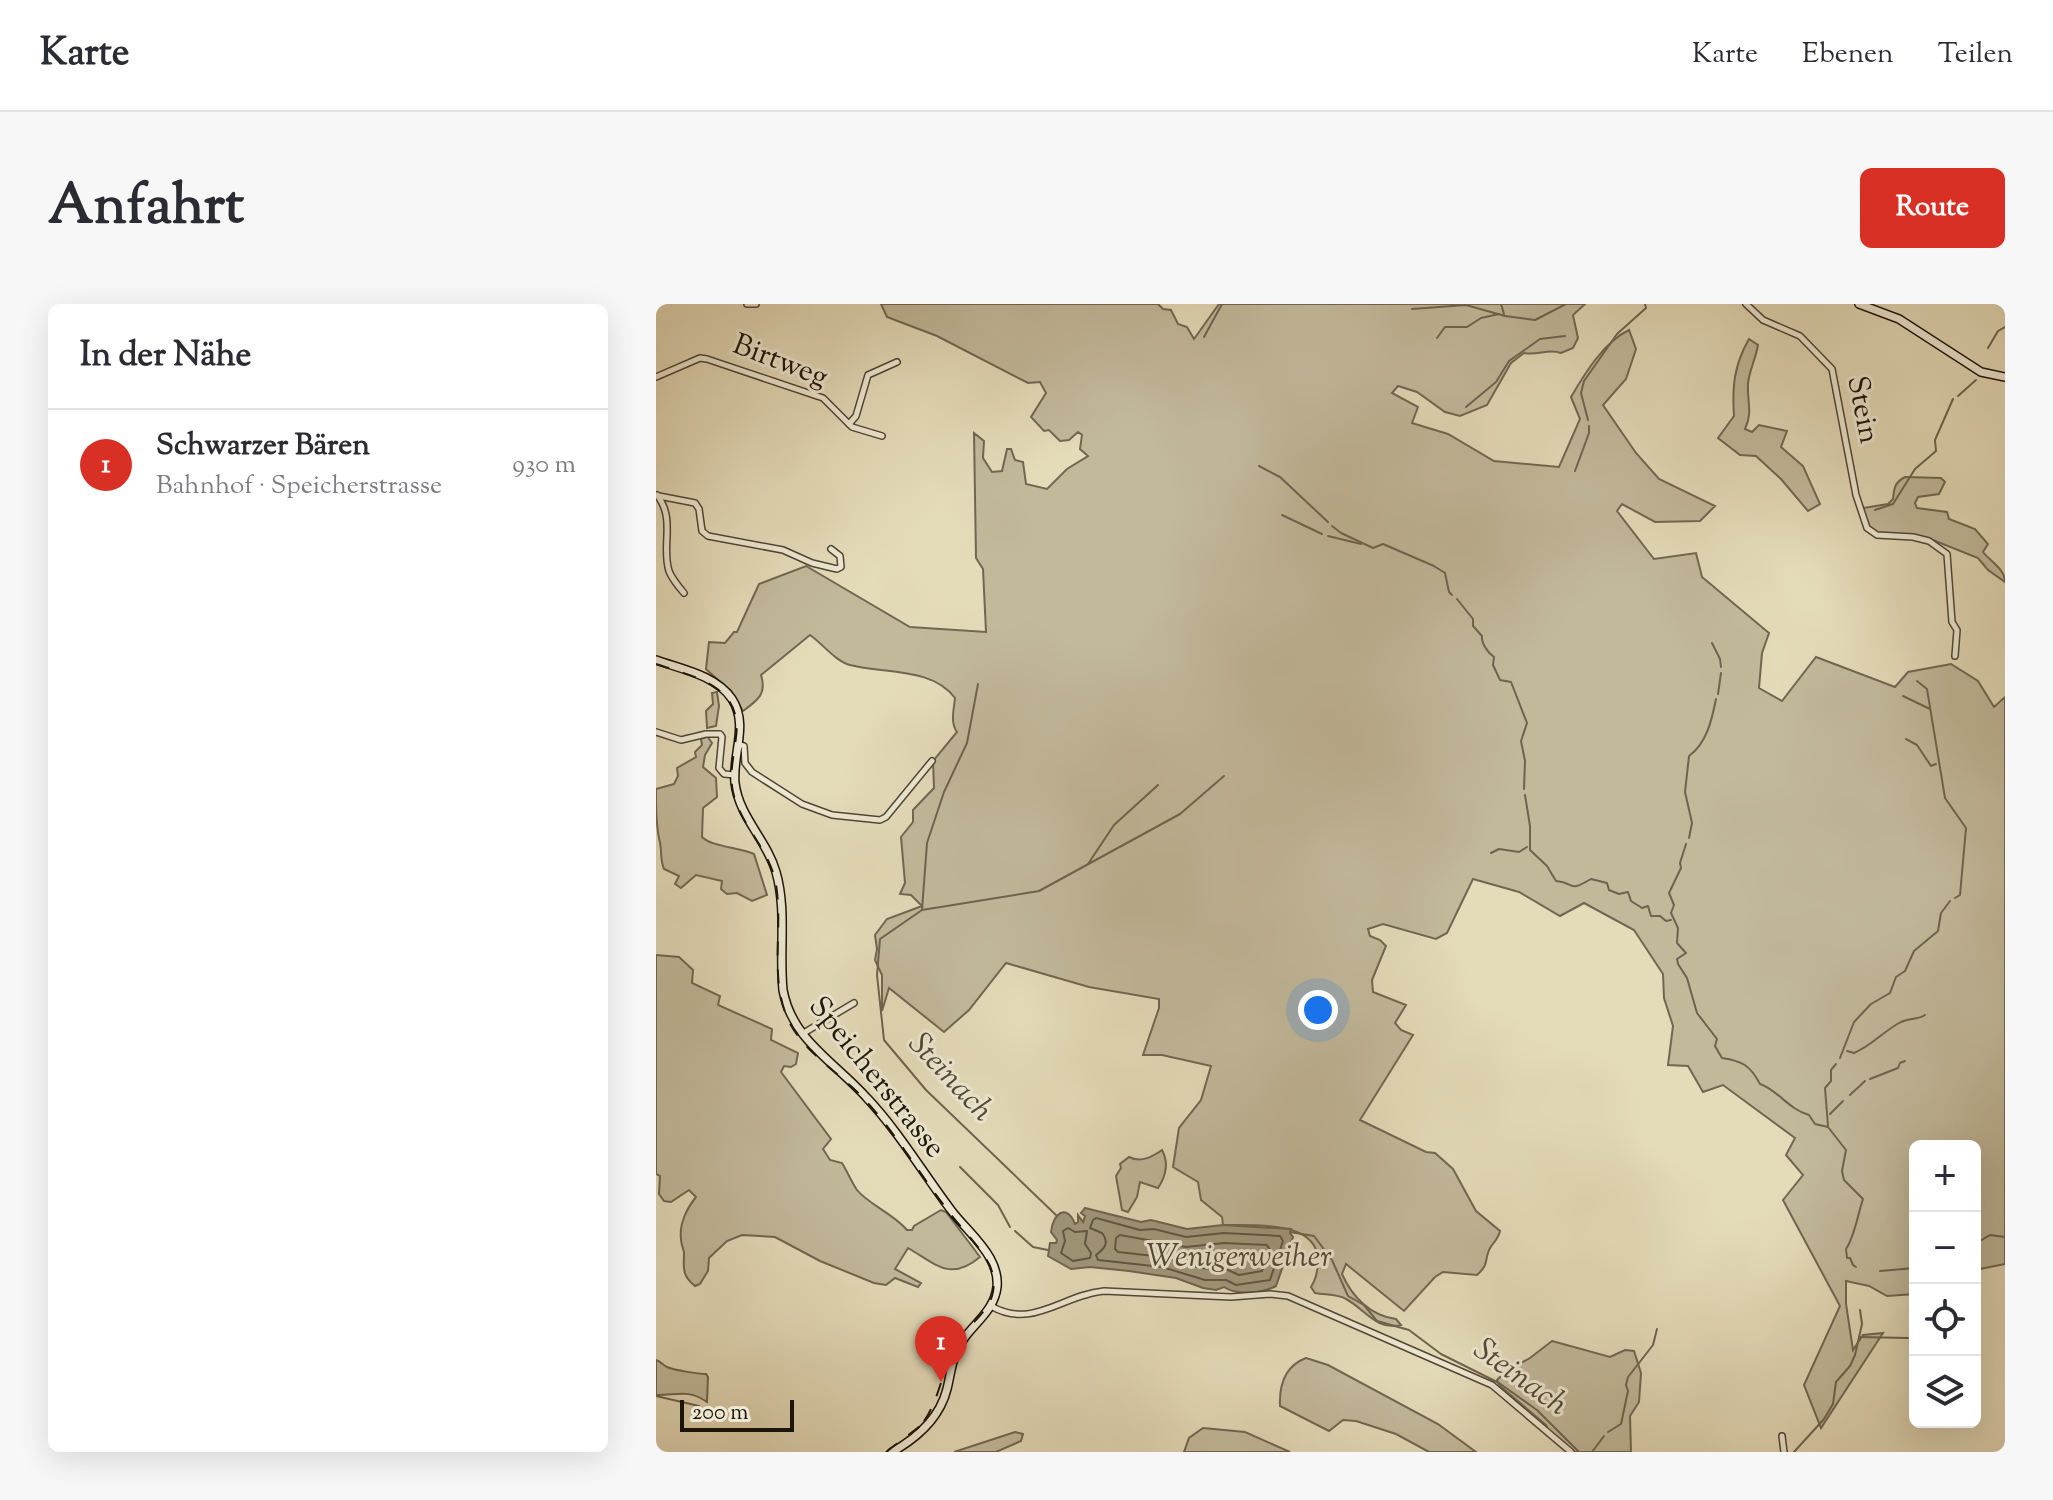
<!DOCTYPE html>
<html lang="de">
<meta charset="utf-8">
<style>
:root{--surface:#fff;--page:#f7f7f7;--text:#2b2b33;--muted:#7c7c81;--line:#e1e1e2;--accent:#d93025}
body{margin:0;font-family:"Sorts Mill Goudy",serif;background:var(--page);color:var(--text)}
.controls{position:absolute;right:24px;bottom:24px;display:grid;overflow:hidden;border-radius:12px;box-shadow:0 8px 32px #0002}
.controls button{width:72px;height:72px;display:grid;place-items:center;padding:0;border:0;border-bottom:2px solid var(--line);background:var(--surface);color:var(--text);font:40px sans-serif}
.scale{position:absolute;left:24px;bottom:20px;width:114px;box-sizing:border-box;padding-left:8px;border:4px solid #1e1509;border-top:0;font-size:22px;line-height:28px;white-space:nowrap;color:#1e1509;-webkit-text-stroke:6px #ede8d2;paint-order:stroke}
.you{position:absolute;left:662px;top:706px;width:28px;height:28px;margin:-20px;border:6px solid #fff;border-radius:50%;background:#1a73e8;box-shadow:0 0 0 12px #1a73e833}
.badge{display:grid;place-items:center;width:52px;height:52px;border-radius:50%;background:var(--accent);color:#fff;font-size:26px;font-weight:700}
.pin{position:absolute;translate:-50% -66px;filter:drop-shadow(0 2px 4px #0008)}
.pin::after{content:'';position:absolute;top:42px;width:28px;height:24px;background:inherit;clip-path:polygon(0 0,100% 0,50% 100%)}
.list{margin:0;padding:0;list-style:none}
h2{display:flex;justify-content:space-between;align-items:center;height:104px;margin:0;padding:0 32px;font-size:34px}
h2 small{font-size:26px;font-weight:400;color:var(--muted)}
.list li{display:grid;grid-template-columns:52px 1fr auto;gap:24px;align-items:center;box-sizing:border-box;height:112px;padding:0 32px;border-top:2px solid var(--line)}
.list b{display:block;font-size:30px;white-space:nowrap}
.list p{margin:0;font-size:26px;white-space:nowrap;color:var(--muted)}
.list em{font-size:26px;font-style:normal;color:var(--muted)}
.icon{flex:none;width:44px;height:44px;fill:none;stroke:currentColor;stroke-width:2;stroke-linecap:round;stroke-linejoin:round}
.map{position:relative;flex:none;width:1349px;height:1148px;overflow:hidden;border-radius:12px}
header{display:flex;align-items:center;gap:48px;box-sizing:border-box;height:112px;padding:0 40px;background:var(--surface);border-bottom:2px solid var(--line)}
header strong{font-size:38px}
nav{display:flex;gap:44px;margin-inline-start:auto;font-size:28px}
.intro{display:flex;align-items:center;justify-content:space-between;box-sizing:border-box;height:192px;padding:0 48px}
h1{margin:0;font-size:56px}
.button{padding:20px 36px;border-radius:12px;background:var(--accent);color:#fff;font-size:28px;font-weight:700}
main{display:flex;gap:48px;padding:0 48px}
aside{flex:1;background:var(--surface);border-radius:12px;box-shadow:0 8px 32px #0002}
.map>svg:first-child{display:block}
</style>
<header>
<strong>Karte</strong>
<nav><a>Karte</a><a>Ebenen</a><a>Teilen</a></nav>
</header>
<div class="intro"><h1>Anfahrt</h1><a class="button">Route</a></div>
<main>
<aside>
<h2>In der Nähe<small></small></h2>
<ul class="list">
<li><span class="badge">1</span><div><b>Schwarzer Bären</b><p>Bahnhof · Speicherstrasse</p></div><em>930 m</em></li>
</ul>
</aside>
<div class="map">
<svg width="1349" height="1148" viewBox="0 0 1349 1148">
<rect width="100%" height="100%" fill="#e4dbb9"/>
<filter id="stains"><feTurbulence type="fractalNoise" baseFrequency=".0025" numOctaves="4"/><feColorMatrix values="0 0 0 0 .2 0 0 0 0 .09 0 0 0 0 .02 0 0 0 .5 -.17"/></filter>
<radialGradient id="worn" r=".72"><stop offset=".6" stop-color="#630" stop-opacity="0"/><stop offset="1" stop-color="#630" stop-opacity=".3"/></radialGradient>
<!-- green -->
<g fill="#c2b99b" stroke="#706752" stroke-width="2">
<path d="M225,0H502L507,5L515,6L522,20L531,23L538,35L563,0H929L917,11L922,34L917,44L905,49C892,44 882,52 868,49L855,59L831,101L804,112L789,108L761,88L742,82L736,89L762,103L756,119L792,130L838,157L903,163L924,115L915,93C929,69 948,38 973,26L980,45L970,75L947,101L980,149L1003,175L1059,202L1044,217L999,218L966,200L961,207L998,255L1040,249L1046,273L1113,329L1106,349L1103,384L1126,397L1160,353L1239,383L1252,368L1295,360L1322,377L1338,403L1349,393V960L1319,966V842H1259V990L1231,992L1213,982L1190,977V1000L1197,1046L1207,1031L1227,1029L1165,1124L1148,1081L1184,1002L1127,896L1147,871L1130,851L1139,834L1067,781L1047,788L1032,762L1012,761L1017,722L1008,694L1007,670L978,626L928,599L904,612L863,588L817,575L791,629L780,635L727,620L712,625L714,632L724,636L730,642L716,676L717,688L750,701L739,719L745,726L757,731L704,816L770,848L779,849L797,865L820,907L844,927C842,936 837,938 833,946C828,959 833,960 821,971L787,968L779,973L748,1007L690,960L686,970C696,993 715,1012 740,1015L745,1021C720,1027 709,1005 690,995C682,990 669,991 659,989L655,983C660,975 661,969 662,959C664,915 597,922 567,921L566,913L545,896L542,878L517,863L523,824L545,796L555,762L506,751H487L503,704V695L433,683L350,659L313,706L288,728L233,684L226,707V671L219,656L221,645L219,631L231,615L266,602L255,591L244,590L249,579L245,533L257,518V506L278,484L277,457L301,428C294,419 298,405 299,394C276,363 228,370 194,361C179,357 167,340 154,331L105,371C111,390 102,396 87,407L76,389L50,365L53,338L69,339L78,328H81L103,280L150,262L254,323L330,328L327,265L320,254L318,129L328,137L327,154L336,168L346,167L351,145H355L359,156L367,158L370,180L391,185L411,165L432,152L424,145L426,131L422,128L413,136L404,137L393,126L388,127L375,113L390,89L384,78L372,79L281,32L231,13Z"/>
<path d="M1093,35L1102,41C1100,54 1093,67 1092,80C1091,97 1097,109 1089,125L1096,128L1103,121L1131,127L1125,143L1147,162L1164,200L1152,207L1125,175L1100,152L1084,151L1062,134L1078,112C1076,83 1078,61 1093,35Z"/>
<path d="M1249,173L1285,174L1289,178L1283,190L1262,193L1259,199L1261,204L1291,208L1293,215L1319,225L1332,240L1327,248C1335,258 1349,265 1349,278L1332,266L1322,254L1277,236L1221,229L1210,221L1207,204L1232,200L1237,195C1238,184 1239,178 1249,173Z"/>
<path d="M61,388L63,402L60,422L51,424L50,407L57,400L56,389Z"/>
<path d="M51,432L56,439L49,451L47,463L60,474L61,493L47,504L46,533C56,543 83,543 98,550L111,591L96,597L81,589L71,590L65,585L66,577L40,571L25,584L19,580L23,572L8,565C4,556 6,548 4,539C0,522 0,504 0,485L18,480L22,472L21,464L40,453L39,448L46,441L45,435Z"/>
<path d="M0,651L23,653L37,666L36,679L64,692L62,701L116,725L115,736L142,749L140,760L135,763L128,762L125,768L175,835L167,845L174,856L186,859C191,867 196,879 201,886C212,900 238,910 251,926H256L258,922L285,906L290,908L324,953C294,978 280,960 252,944L239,965L265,979L262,983L239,974L230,981L218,979L164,957L119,933L86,931L71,937L53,954L52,967L44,980L39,982C25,971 28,963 28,948C27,945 25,938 25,935C23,920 31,904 40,893L33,886L15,898L8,897L3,890L4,872L0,870Z"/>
<path d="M506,846C513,859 510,872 502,884L484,878L481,893L472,908L466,906L460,872L465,864L464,860L473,853C485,859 496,853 506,846Z"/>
<path d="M896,1037L954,1053L969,1046L978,1047L985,1069L983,1098L974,1112L975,1148H918L893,1128L890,1121L843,1081L841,1076L849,1068L874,1054Z"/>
<path d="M650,1054L672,1061L782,1120L820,1148H773L740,1130L700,1117L687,1116L673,1127L624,1102C623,1080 629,1062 650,1054Z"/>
<path d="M0,1056C4,1057 7,1061 11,1063C17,1066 43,1070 50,1070L52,1073L51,1098C32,1085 23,1091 0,1091Z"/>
<path d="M547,1124L589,1128L634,1148H528L533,1134Z"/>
<path d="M359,1128L367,1130L365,1137L340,1148H298Z"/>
</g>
<!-- water -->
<path fill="#a1987d" stroke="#6d644f" stroke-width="2" d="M429,904L485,918L495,916L531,925L567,921L635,925L634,929L637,933L620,982C607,989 581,992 568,983L560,986L547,984L520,974L473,967L434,963L415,965L392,952L394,939H400L401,936L395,928C397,909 411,899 419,920L422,918V911L427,918L429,912L425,909Z"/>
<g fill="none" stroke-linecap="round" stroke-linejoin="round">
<!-- shore -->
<g stroke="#605643" stroke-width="2">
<path d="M440,914L484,926L498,925L530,933L568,929L624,932L627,937L614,976L580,981L570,976H549L506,963L442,956L440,951C448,945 454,939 446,929L434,924L437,916Z"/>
<path d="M412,924L419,928L431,927L429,940L435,949L434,954L417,957L405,949L409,937L407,927Z"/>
<path d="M464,931L530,943L568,939L611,941L614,946L606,967L583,971L572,966L544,964L507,953L462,948L459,945L460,934Z"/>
</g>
<!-- stream -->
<g stroke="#6d644f" stroke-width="2">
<path d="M845,0L848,10"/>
<path d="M756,5L810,1L849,12L879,16L910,0"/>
<path d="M548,33L566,0"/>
<path d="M781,34L789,23H811L825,14L843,10"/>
<path d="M1332,44L1342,27L1349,23"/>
<path d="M1302,92L1320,76"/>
<path d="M810,103L840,78L853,57L884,35L909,32"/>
<path d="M932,116L925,89L928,77L961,30L990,4L989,0"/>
<path d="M603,162L624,173L672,218"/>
<path d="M919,167L933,129V122"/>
<path d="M1219,206L1237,200L1259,165L1280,147L1279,136L1297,95"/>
<path d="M626,211L666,230"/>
<path d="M676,222L685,229L717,244L727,240L778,262L789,269L793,288L796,291"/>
<path d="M672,232L705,240"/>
<path d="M801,295L817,315V322L826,332C825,339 832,349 838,353L837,361L844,376L855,378L871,419L865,437L869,457L868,485"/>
<path d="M1056,339L1064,355L1065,363"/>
<path d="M1261,377L1271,385L1289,494L1310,524L1304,591L1299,594"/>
<path d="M322,380L311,439L288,488L271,539L266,606L224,635L221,671L228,736L270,786L400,911"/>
<path d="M1062,390L1065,369"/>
<path d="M1247,392L1274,405"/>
<path d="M1250,435L1261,441L1275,462L1280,460"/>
<path d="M869,491L874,522V546L891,562L900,577C921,579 911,589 935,575L951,579L953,586L963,590L972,588L975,597L986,604L992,602L995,612H1004L1010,617L1015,616"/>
<path d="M1033,534L1036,519L1029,488L1033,452C1051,439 1056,415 1060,395"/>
<path d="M1030,540L1024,559L1025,564L1013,589L1018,601L1015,609L1022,624L1021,639L1030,649L1021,655L1022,660L1031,674L1041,709L1061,735L1059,742L1066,754C1086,757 1094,761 1104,780C1122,786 1132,805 1153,811L1159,820L1172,823"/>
<path d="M835,549L843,545L863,548L871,543"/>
<path d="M432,560L458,521L502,481"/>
<path d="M266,606L383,587L524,510L568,472"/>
<path d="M1191,747L1198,749C1215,742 1227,728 1243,719C1252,714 1261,716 1269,711"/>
<path d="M1184,754L1198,718L1215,700L1234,689L1240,673L1249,667L1258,647L1282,627L1285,609L1294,597"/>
<path d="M1214,775L1242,764L1244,759L1249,757"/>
<path d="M1194,791L1209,777"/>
<path d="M1174,810L1187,797"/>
<path d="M1172,822L1169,784L1175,777V766L1180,760"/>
<path d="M1172,823L1190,846L1186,867L1188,876L1207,895C1202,910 1198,934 1190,945L1191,954H1194L1197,961L1200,963"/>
<path d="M304,863L342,901L354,923"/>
<path d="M359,927L377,943L392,946"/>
<path d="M634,928L658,932L676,956L692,992L708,1001L721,1017L753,1026L785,1050L843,1079L881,1106L923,1148"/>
<path d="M1319,940L1334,931L1349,933"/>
<path d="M1224,967L1259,964"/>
<path d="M1203,1033L1252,1034"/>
<path d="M0,1092L43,1102"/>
<path d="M952,1128L965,1120L972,1087L970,1081L972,1073L997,1041L1001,1025"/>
<path d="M936,1148L948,1132"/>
<path d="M1138,1148L1168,1115L1177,1100L1180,1078L1194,1062L1199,1051L1206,1020L1204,1006"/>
</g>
<defs>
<g id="minor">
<path d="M91,0H100"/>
<path d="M1090,0L1107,16L1144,32L1176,65L1200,191L1211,224L1221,231L1257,233L1273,237L1291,250L1296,318L1301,326L1299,352"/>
<path d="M0,73L44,54L51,55L167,94L196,123L226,132"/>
<path d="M193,120L200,112L212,71L241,58"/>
<path d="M1,191C20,215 5,242 13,267C16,275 22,282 28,289"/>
<path d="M3,192L39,199L43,205L46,227L52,232L127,246L156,259L181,265L185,263L184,252L175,245"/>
<path d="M0,428L25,436L50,430H64L66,433L63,464L68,470L79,471"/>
<path d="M82,440L88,442L89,459L96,468L146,500L176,511L224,516L230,513L276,457"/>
<path d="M146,730L198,699"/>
<path d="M335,1002C376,1026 406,991 448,987L575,993L614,990L632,992L836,1081L915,1148"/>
<path d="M1126,1132L1128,1148"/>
</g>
<g id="secondary">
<path d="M1203,0L1243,15L1325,68L1349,73"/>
<path d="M0,356C25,365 60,371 76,395C93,421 76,451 79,479C83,513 111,536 120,568C131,606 123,647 127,686C136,736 179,758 211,794C243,828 267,869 295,906C307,922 324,936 334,954C339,963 342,973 341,983C338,1011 309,1024 300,1049C295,1061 294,1073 291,1085C284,1113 261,1134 236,1148"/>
</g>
</defs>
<!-- minor casing -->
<use href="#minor" stroke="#504635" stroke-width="8"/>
<!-- secondary casing -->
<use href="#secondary" stroke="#1e1509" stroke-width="10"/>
<!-- minor -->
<use href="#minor" stroke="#ede8d2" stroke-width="5"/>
<!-- secondary -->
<use href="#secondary" stroke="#ede8d2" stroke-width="7"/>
<!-- rail -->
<g stroke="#1e1509" stroke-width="2" stroke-dasharray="14 14" stroke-linecap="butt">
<path d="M0,1L5,0"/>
<path d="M0,360C38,373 87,381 80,433C78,452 73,469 77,488C84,520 111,543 119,575C128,619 114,666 129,708C142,746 184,768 210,797C240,830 263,869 290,904C304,924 323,940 334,962C338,972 339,982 336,992C330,1010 312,1021 303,1037C284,1065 285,1100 261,1126"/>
<path d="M230,1148L267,1120"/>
</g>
</g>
<g text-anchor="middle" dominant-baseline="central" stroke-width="6" stroke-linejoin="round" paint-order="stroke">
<!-- street labels -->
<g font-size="30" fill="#1e1509" stroke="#ede8d2">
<text transform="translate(124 58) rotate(21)">Birtweg</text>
<text transform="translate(1206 106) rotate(79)">Stein</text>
<text transform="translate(220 774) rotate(51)">Speicherstrasse</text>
</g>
<!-- water labels -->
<g font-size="32" font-style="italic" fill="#524937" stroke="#ede8d2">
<text transform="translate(294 774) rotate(47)">Steinach</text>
<text x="583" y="954">Wenigerweiher</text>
<text transform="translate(864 1074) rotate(36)">Steinach</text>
</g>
</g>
<rect width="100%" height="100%" filter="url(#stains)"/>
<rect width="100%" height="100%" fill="url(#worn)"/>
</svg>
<div class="controls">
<button>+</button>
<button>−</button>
<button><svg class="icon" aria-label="locate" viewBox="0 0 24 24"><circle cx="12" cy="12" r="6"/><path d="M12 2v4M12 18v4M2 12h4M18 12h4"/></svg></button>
<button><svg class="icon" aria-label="layers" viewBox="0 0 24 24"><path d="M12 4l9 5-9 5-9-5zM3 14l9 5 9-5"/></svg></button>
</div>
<div class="scale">200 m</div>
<div class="you"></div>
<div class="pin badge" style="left:285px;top:1078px">1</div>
</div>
</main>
